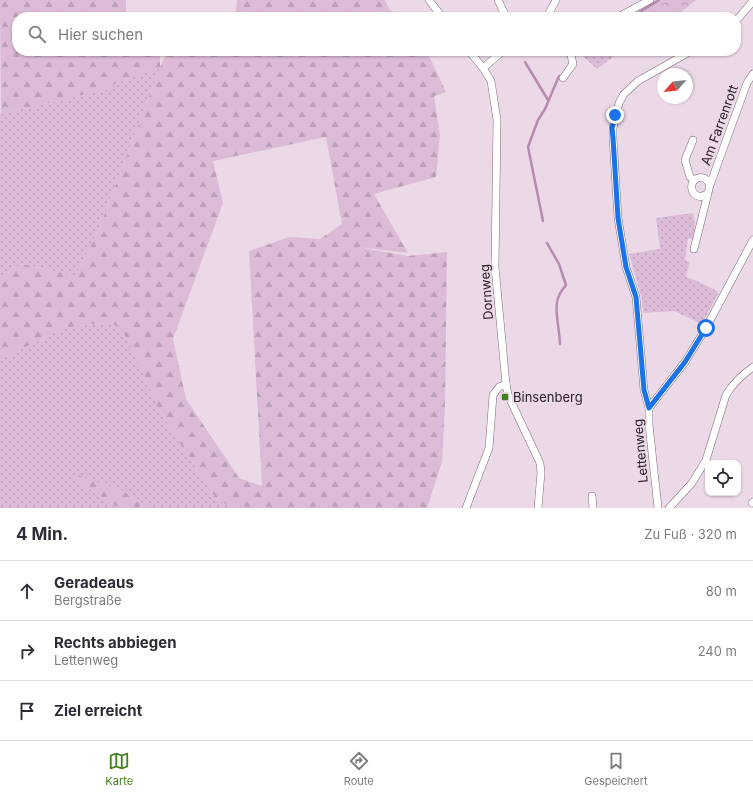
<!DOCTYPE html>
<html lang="de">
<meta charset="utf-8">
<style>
:root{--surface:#fff;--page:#f2f2f3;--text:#2b2b33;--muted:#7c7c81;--line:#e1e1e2;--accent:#43801e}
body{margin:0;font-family:Inter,sans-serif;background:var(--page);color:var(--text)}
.controls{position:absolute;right:12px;bottom:12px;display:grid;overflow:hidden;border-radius:8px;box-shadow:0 1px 3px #0004}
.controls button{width:36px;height:36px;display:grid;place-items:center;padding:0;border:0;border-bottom:1px solid var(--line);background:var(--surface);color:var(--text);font:20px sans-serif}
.compass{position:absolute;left:657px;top:68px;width:36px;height:36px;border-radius:50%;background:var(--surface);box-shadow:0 1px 3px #0004;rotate:243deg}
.stop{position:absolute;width:12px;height:12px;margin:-9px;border:3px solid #1a73e8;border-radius:50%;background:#fff}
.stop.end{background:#1a73e8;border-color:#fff;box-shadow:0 1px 4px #0008}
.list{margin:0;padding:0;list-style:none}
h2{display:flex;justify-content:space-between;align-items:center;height:52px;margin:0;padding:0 16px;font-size:17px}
h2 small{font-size:13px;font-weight:400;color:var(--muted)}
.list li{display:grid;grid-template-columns:26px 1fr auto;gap:12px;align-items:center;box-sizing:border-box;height:60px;padding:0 16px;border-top:1px solid var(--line)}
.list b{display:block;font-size:15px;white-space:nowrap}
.list p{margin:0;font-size:13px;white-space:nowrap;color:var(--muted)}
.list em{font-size:13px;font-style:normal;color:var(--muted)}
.icon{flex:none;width:22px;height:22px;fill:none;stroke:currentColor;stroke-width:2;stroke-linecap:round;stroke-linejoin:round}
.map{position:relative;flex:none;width:753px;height:508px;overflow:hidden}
.search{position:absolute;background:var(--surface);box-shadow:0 1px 3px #0004;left:12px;right:12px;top:12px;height:44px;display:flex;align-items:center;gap:10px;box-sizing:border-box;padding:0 14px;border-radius:16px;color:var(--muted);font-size:15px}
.sheet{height:232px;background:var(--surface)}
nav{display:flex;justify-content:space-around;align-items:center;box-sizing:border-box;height:56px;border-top:1px solid var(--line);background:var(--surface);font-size:11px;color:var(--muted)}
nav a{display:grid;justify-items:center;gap:2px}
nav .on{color:var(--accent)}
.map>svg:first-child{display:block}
</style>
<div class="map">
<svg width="753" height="508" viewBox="0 0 753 508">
<defs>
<pattern id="grass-dots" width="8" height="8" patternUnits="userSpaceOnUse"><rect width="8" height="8" fill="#dbbbd5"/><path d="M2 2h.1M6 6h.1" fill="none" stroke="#bca0b7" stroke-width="1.8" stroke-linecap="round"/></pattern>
<pattern id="forest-firs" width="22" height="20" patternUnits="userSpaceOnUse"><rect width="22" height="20" fill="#dbbbd5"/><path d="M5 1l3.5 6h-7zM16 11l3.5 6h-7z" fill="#bca0b7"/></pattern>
<pattern id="park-crowns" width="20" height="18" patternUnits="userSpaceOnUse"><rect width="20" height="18" fill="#dbbbd5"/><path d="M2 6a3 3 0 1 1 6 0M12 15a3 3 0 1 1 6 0" fill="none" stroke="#bca0b7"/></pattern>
</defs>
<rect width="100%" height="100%" fill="#ecd9e8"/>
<!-- grass -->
<g fill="url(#grass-dots)">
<path d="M577,51H621L597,69Z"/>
<path d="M160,68L99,229L76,276L22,264L0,276V112L1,114L108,89L116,83Z"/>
<path d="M693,213L695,226L693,239L688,238L685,259L689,263L686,277L697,281L717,291L718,294L702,324L674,311L643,313L642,299L629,254L660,249L656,218Z"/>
<path d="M112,322L127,338L162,415L216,499L234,508H149L123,491L76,480L119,508H0V360L64,328Z"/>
</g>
<!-- forest -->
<g fill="url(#forest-firs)" fill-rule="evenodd">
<path d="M0,0H126V12L158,13V17H17V51H160V67L168,51H426L433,64L446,92L434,96L440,135L436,177L374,194L408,253L357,247L408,256L447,252L445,402L442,462L427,508H234L216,499L162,415L127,338L112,322L64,328L0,360V276L22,264L76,276L99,229L160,68L116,83L108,89L1,114ZM326,137L342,224L320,239L289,237L249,251L262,486L239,478L186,399L173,339L223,203L213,161Z"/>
<path d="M237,0H385L390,11L403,14L405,17H235Z"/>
<path d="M78,475L123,491L149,508H119L76,480Z"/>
</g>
<!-- park -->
<path fill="url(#park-crowns)" d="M658,0H696L675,17H671L667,12L656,17H627Z"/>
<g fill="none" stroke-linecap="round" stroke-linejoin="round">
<!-- stream -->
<g stroke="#b68baf" stroke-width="2.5">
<path d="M632,17L659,0"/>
<path d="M525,62L548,100"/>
<path d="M543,221L528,147L538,120L545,109L559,76"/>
<path d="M547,243L559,264L566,285C564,288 560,292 559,296C553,307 560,331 560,344"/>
</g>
<defs>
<g id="street">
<path d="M429,0L442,17"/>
<path d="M498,0L506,17"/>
<path d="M547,17L556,0"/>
<path d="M618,17L650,0"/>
<path d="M736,21L753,1"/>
<path d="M469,51L483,68L491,81L497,120L495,267L506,384L508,395L540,463L541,473L538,508"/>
<path d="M483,68L503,51"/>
<path d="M563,78L573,64L570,51"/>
<path d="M693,140L685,160L690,177L694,180"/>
<path d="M707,194L700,197L694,194C685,180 704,170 710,185"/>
<path d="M694,249L710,185L747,83L753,74"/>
<path d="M649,408L685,362L706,328L753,240"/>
<path d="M592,496L593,508"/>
<path d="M752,503L753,502"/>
<path d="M466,508L489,448L493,395L499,387L506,384"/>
<path d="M658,508L649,425V408L644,390L636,297L626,267L618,218L613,138V128L619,103L624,94L638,81L691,51"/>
<path d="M669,508L692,483L706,460L726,395C733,383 742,375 753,367"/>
</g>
</defs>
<!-- street casing -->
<use href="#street" stroke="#7b6a78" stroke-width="8"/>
<!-- street -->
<use href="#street" stroke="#fff" stroke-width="7"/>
</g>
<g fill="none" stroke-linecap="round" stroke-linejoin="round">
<!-- route -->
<path stroke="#1a73e8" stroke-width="5" d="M615,115L612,128L613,138L618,218L626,267L636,297L644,390L649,408L685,362L706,328"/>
</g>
<!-- markers -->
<rect fill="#43801e" stroke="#ecd9e8" stroke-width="1.5" x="501" y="393" width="8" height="8" rx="2"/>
<g text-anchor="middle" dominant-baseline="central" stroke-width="4" stroke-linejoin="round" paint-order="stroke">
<!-- street labels -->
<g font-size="13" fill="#282127" stroke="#ecd9e8">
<text transform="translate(719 125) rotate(-70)">Am Farrenrott</text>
<text transform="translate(486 292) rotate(-94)">Dornweg</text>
<text transform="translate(640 451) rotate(-95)">Lettenweg</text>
</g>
<!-- poi labels -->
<g font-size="13" fill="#282127" stroke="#ecd9e8" text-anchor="start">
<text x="513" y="397">Binsenberg</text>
</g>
</g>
</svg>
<div class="controls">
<button><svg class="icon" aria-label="locate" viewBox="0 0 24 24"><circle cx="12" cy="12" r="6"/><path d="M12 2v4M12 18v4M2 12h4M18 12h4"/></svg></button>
</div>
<svg class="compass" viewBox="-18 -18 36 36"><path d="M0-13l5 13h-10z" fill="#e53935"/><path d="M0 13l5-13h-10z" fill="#7c7c81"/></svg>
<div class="stop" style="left:706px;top:328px"></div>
<div class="stop end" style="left:615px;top:115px"></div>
<div class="search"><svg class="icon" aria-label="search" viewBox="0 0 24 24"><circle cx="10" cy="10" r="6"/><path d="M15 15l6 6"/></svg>Hier suchen</div>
</div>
<section class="sheet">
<h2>4 Min.<small>Zu Fuß · 320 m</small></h2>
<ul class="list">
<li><svg class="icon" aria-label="ahead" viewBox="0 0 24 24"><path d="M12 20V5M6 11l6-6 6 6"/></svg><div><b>Geradeaus</b><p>Bergstraße</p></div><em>80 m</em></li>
<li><svg class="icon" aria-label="right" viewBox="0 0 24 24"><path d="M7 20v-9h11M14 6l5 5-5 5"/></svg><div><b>Rechts abbiegen</b><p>Lettenweg</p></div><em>240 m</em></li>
<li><svg class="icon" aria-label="arrive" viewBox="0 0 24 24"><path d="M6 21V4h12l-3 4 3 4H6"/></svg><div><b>Ziel erreicht</b></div></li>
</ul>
</section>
<nav>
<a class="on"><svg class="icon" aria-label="map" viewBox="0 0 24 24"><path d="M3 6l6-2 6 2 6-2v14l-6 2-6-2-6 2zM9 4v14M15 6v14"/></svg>Karte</a>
<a><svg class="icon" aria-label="directions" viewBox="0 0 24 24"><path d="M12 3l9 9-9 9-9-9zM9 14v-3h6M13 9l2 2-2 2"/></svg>Route</a>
<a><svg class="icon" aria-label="saved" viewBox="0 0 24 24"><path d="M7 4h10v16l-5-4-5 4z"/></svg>Gespeichert</a>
</nav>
